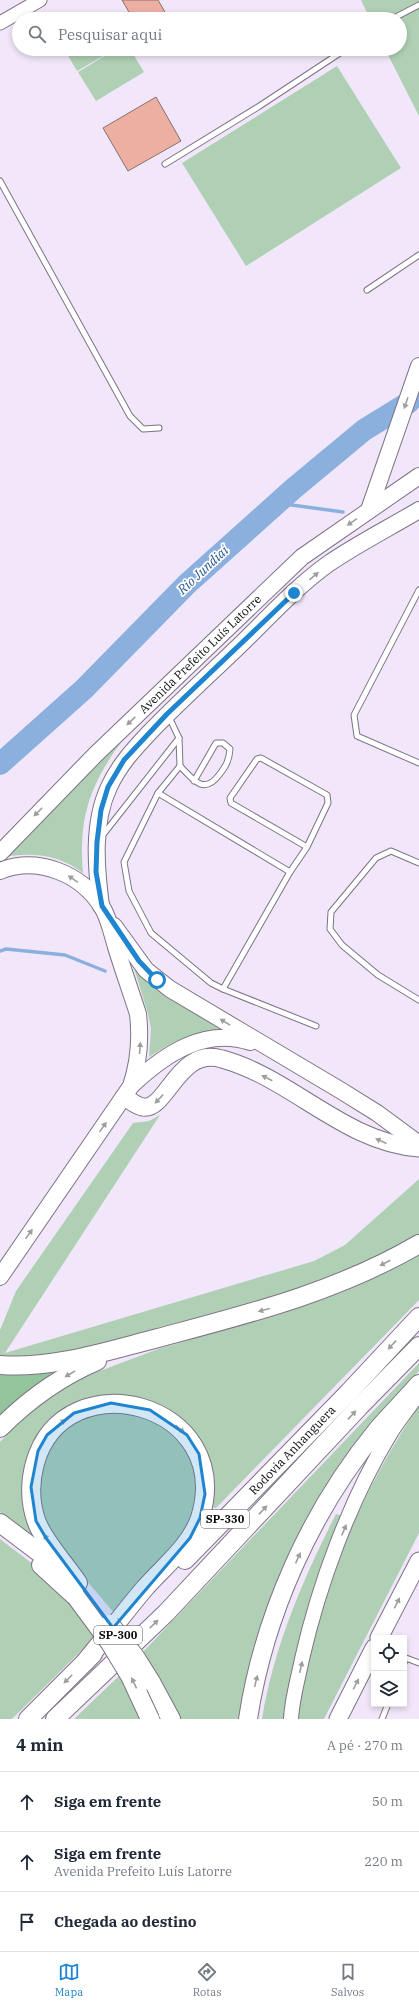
<!DOCTYPE html>
<html lang="pt">
<meta charset="utf-8">
<style>
:root{--surface:#fff;--page:#f6f6f7;--text:#1f2937;--muted:#747a83;--line:#e0e1e3;--accent:#1f85d0}
body{margin:0;font-family:"IBM Plex Serif",serif;background:var(--page);color:var(--text)}
.controls{position:absolute;right:12px;bottom:12px;display:grid;overflow:hidden;border-radius:0px;box-shadow:0 2px 6px #0003}
.controls button{width:36px;height:36px;display:grid;place-items:center;padding:0;border:0;border-bottom:1px solid var(--line);background:var(--surface);color:var(--text);font:20px sans-serif}
.stop{position:absolute;width:12px;height:12px;margin:-9px;border:3px solid #1f85d0;border-radius:50%;background:#fff}
.stop.end{background:#1f85d0;border-color:#fff;box-shadow:0 1px 4px #0008}
.list{margin:0;padding:0;list-style:none}
h2{display:flex;justify-content:space-between;align-items:center;height:52px;margin:0;padding:0 16px;font-size:17px}
h2 small{font-size:13px;font-weight:400;color:var(--muted)}
.list li{display:grid;grid-template-columns:26px 1fr auto;gap:12px;align-items:center;box-sizing:border-box;height:60px;padding:0 16px;border-top:1px solid var(--line)}
.list b{display:block;font-size:15px;white-space:nowrap}
.list p{margin:0;font-size:13px;white-space:nowrap;color:var(--muted)}
.list em{font-size:13px;font-style:normal;color:var(--muted)}
.icon{flex:none;width:22px;height:22px;fill:none;stroke:currentColor;stroke-width:2;stroke-linecap:round;stroke-linejoin:round}
.map{position:relative;flex:none;width:419px;height:1719px;overflow:hidden}
.search{position:absolute;background:var(--surface);box-shadow:0 2px 6px #0003;left:12px;right:12px;top:12px;height:44px;display:flex;align-items:center;gap:10px;box-sizing:border-box;padding:0 14px;border-radius:22px;color:var(--muted);font-size:15px}
.sheet{height:232px;background:var(--surface)}
nav{display:flex;justify-content:space-around;align-items:center;box-sizing:border-box;height:56px;border-top:1px solid var(--line);background:var(--surface);font-size:11px;color:var(--muted)}
nav a{display:grid;justify-items:center;gap:2px}
nav .on{color:var(--accent)}
.map>svg:first-child{display:block}
</style>
<div class="map">
<svg width="419" height="1719" viewBox="0 0 419 1719">
<rect width="100%" height="100%" fill="#f2e7fa"/>
<!-- green -->
<g fill="#b0d0b5">
<path d="M361,0H419V116L385,49H400V19H370Z"/>
<path d="M64,49H115L77,71Z"/>
<path d="M116,49H130L144,72L96,101L78,72Z"/>
<path d="M337,66L401,168L246,266L182,163Z"/>
<path d="M125,737C91,782 78,816 83,873C59,855 34,852 5,857Z"/>
<path d="M136,966L235,1032C199,1031 179,1037 149,1057L151,1029L148,1014L134,968Z"/>
<path d="M160,1115L5,1353L314,1261L345,1245L419,1179V1235L339,1275L281,1296L63,1355L0,1358V1330L16,1291L133,1123L149,1121Z"/>
<path d="M419,1253V1300L216,1508L212,1507C215,1469 203,1430 167,1410C161,1407 152,1402 145,1401C138,1400 128,1405 121,1407C97,1412 73,1418 49,1424C17,1462 17,1492 33,1536L0,1512V1442L21,1420L43,1401L76,1380L158,1349L284,1313L315,1301Z"/>
<path d="M419,1363V1371L380,1415L340,1466L240,1719H181L164,1687L141,1654Z"/>
<path d="M419,1406V1533L324,1719H295C303,1684 309,1647 320,1613C343,1539 375,1470 419,1406Z"/>
<path d="M120,1407L179,1431L200,1474L193,1526L115,1614L50,1538L35,1493L47,1447L74,1421Z"/>
<path d="M336,1514L342,1516C317,1582 292,1648 284,1719H262C274,1646 303,1579 336,1514Z"/>
<path d="M0,1539L38,1568L63,1594L95,1637L12,1719H0Z"/>
<path d="M121,1674L145,1719H74Z"/>
</g>
<!-- forest -->
<path fill="#94c49c" d="M47,1370L53,1374L0,1420V1373Z"/>
<g fill="none" stroke-linecap="round" stroke-linejoin="round">
<!-- stream -->
<g stroke="#8cb0dd" stroke-width="3.5">
<path d="M277,503L343,512"/>
<path d="M0,951L6,949L65,955L105,971"/>
</g>
<!-- river -->
<path stroke="#8cb0dd" stroke-width="22" d="M0,764L84,689L187,584L293,489L364,430L408,403L419,392"/>
</g>
<!-- building -->
<g fill="#eeafa3" stroke="#86706c">
<path d="M122,0H158L169,19H133Z"/>
<path d="M156,97L181,141L128,171L103,128Z"/>
</g>
<g fill="none" stroke-linecap="round" stroke-linejoin="round">
<defs>
<g id="service">
<path d="M392,19L419,5"/>
<path d="M165,164L258,107L346,49"/>
<path d="M0,181L130,416L143,429L159,428"/>
<path d="M367,290L419,255"/>
<path d="M419,590L354,715L357,736L419,763"/>
<path d="M169,717L179,738L180,766L158,793L124,862L129,891L151,933L211,983L223,989L290,872L307,847L328,803L327,795L261,758L257,759L230,798L231,803L307,847"/>
<path d="M180,766C193,780 204,795 219,775C226,766 229,761 230,749L223,743H216L194,781"/>
<path d="M158,793L290,872"/>
<path d="M102,836L179,738"/>
<path d="M419,863L391,851L376,858L331,912L330,929L342,945L378,975L419,1000"/>
<path d="M223,989L316,1026"/>
<path d="M404,1663L406,1658L419,1663"/>
<path d="M382,1719L388,1704"/>
</g>
<path id="tertiary" d="M0,23L40,0"/>
<path id="secondary" d="M291,1719C292,1699 298,1679 302,1659C319,1584 350,1500 390,1434C398,1421 408,1409 417,1396"/>
<g id="primary">
<path d="M369,510L419,366"/>
<path d="M0,853L95,755L302,557L419,476"/>
<path d="M0,871C37,856 81,873 102,907C109,918 112,934 116,947C123,970 131,992 138,1014C141,1040 139,1062 131,1086L0,1277"/>
<path d="M101,906C96,868 92,823 109,787C119,765 134,749 150,732C179,702 210,674 239,646C268,618 296,587 328,564C357,544 389,528 419,510"/>
<path d="M114,926L146,970L170,989L340,1090L377,1113L419,1144"/>
<path d="M133,1084C165,1054 205,1027 250,1042"/>
</g>
<g id="trunk">
<path d="M124,1097C130,1100 136,1106 143,1107C167,1111 178,1046 222,1059C292,1078 345,1143 419,1148"/>
<path d="M379,1638L419,1561"/>
<path d="M338,1719L374,1648"/>
</g>
<g id="motorway">
<path d="M0,1365C53,1369 107,1351 158,1338C248,1314 337,1292 419,1244"/>
<path d="M0,1428C28,1400 59,1377 97,1361"/>
<path d="M0,1523L61,1569"/>
<path d="M185,1560L349,1392L419,1317"/>
<path d="M41,1565L76,1597"/>
<path d="M78,1583C66,1565 42,1539 36,1520C30,1502 30,1481 35,1463C65,1358 236,1403 200,1518C190,1547 164,1566 144,1589C124,1613 105,1638 85,1662"/>
<path d="M151,1682L171,1719"/>
<path d="M28,1719L93,1654"/>
<path d="M55,1719L166,1613L360,1406L419,1346"/>
<path d="M248,1719C264,1615 311,1510 378,1429C391,1414 406,1399 419,1384"/>
</g>
</defs>
<!-- service casing -->
<use href="#service" stroke="#7d7384" stroke-width="7"/>
<!-- tertiary casing -->
<use href="#tertiary" stroke="#7d7384" stroke-width="15"/>
<!-- secondary casing -->
<use href="#secondary" stroke="#7d7384" stroke-width="16"/>
<!-- primary casing -->
<use href="#primary" stroke="#7d7384" stroke-width="18"/>
<!-- trunk casing -->
<use href="#trunk" stroke="#7d7384" stroke-width="19"/>
<!-- motorway casing -->
<use href="#motorway" stroke="#7d7384" stroke-width="20"/>
<!-- service -->
<use href="#service" stroke="#fff" stroke-width="5"/>
<!-- tertiary -->
<use href="#tertiary" stroke="#fff" stroke-width="13"/>
<!-- secondary -->
<use href="#secondary" stroke="#fff" stroke-width="14"/>
<!-- primary -->
<use href="#primary" stroke="#fff" stroke-width="16"/>
<!-- trunk -->
<use href="#trunk" stroke="#fff" stroke-width="17"/>
<!-- motorway -->
<use href="#motorway" stroke="#fff" stroke-width="18"/>
<defs>
<g id="motorway-bridge">
<path d="M76,1597L110,1643L130,1676L150,1719"/>
<path d="M110,1624L136,1658L151,1682"/>
</g>
</defs>
<!-- motorway-bridge casing -->
<use href="#motorway-bridge" stroke="#7d7384" stroke-width="20" stroke-linecap="butt"/>
<!-- motorway-bridge -->
<use href="#motorway-bridge" stroke="#fff" stroke-width="18"/>
</g>
<!-- one-way arrows -->
<defs><path id="oneway-solid" d="M-6-.8H1V-3.2L6.5 0L1 3.2V.8H-6Z"/></defs>
<g fill="#9f9da0">
<use href="#oneway-solid" transform="translate(406 403) rotate(109)"/>
<use href="#oneway-solid" transform="translate(352 522) rotate(145)"/>
<use href="#oneway-solid" transform="translate(314 576) rotate(-40)"/>
<use href="#oneway-solid" transform="translate(131 721) rotate(136)"/>
<use href="#oneway-solid" transform="translate(38 812) rotate(135)"/>
<use href="#oneway-solid" transform="translate(73 879) rotate(-145)"/>
<use href="#oneway-solid" transform="translate(225 1022) rotate(-149)"/>
<use href="#oneway-solid" transform="translate(140 1048) rotate(-86)"/>
<use href="#oneway-solid" transform="translate(267 1078) rotate(-153)"/>
<use href="#oneway-solid" transform="translate(159 1099) rotate(133)"/>
<use href="#oneway-solid" transform="translate(103 1127) rotate(-55)"/>
<use href="#oneway-solid" transform="translate(381 1141) rotate(-156)"/>
<use href="#oneway-solid" transform="translate(29 1234) rotate(-55)"/>
<use href="#oneway-solid" transform="translate(385 1263) rotate(152)"/>
<use href="#oneway-solid" transform="translate(264 1310) rotate(165)"/>
<use href="#oneway-solid" transform="translate(392 1345) rotate(133)"/>
<use href="#oneway-solid" transform="translate(70 1374) rotate(149)"/>
<use href="#oneway-solid" transform="translate(352 1415) rotate(-47)"/>
<use href="#oneway-solid" transform="translate(61 1423) rotate(-37)"/>
<use href="#oneway-solid" transform="translate(180 1429) rotate(42)"/>
<use href="#oneway-solid" transform="translate(263 1510) rotate(-47)"/>
<use href="#oneway-solid" transform="translate(344 1530) rotate(-67)"/>
<use href="#oneway-solid" transform="translate(47 1539) rotate(-125)"/>
<use href="#oneway-solid" transform="translate(298 1558) rotate(-66)"/>
<use href="#oneway-solid" transform="translate(397 1603) rotate(-63)"/>
<use href="#oneway-solid" transform="translate(154 1624) rotate(-44)"/>
<use href="#oneway-solid" transform="translate(301 1667) rotate(-77)"/>
<use href="#oneway-solid" transform="translate(68 1679) rotate(135)"/>
<use href="#oneway-solid" transform="translate(256 1681) rotate(-77)"/>
<use href="#oneway-solid" transform="translate(134 1683) rotate(-115)"/>
<use href="#oneway-solid" transform="translate(356 1684) rotate(-63)"/>
</g>
<g fill="none" stroke-linecap="round" stroke-linejoin="round">
<!-- route -->
<path stroke="#1f85d0" stroke-width="5" d="M157,980L139,961L102,906L96,872L97,842L101,810L108,787L124,760L167,714L294,593"/>
</g>
<!-- marked area -->
<path fill="#1f85d0" fill-opacity="0.2" stroke="#1f85d0" stroke-width="3" stroke-linejoin="round" d="M111,1403L150,1410L187,1435L199,1454L205,1494L200,1518L190,1538L113,1628L46,1538L36,1521L31,1487L38,1451L47,1435L74,1413Z"/>
<g text-anchor="middle" dominant-baseline="central" stroke-width="3.5" stroke-linejoin="round" paint-order="stroke">
<!-- shield labels -->
<g fill="#fff" stroke="#575458" stroke-width="1">
<rect x="201" y="1510" width="48" height="18" rx="3"/>
<rect x="94" y="1626" width="48" height="18" rx="3"/>
</g>
<g font-size="11" font-weight="bold" fill="#0f0b11">
<text x="225" y="1519">SP-330</text>
<text x="118" y="1635">SP-300</text>
</g>
<!-- street labels -->
<g font-size="12" fill="#0f0b11" stroke="#fff">
<text transform="translate(200 654) rotate(-44)">Avenida Prefeito Luís Latorre</text>
<text transform="translate(292 1450) rotate(-46)">Rodovia Anhanguera</text>
</g>
<!-- water labels -->
<g font-size="13" font-style="italic" fill="#26548d" stroke="#fff">
<text transform="translate(203 570) rotate(-43)">Rio Jundiaí</text>
</g>
</g>
</svg>
<div class="controls">
<button><svg class="icon" aria-label="locate" viewBox="0 0 24 24"><circle cx="12" cy="12" r="6"/><path d="M12 2v4M12 18v4M2 12h4M18 12h4"/></svg></button>
<button><svg class="icon" aria-label="layers" viewBox="0 0 24 24"><path d="M12 4l9 5-9 5-9-5zM3 14l9 5 9-5"/></svg></button>
</div>
<div class="stop" style="left:157px;top:980px"></div>
<div class="stop end" style="left:294px;top:593px"></div>
<div class="search"><svg class="icon" aria-label="search" viewBox="0 0 24 24"><circle cx="10" cy="10" r="6"/><path d="M15 15l6 6"/></svg>Pesquisar aqui</div>
</div>
<section class="sheet">
<h2>4 min<small>A pé · 270 m</small></h2>
<ul class="list">
<li><svg class="icon" aria-label="ahead" viewBox="0 0 24 24"><path d="M12 20V5M6 11l6-6 6 6"/></svg><div><b>Siga em frente</b></div><em>50 m</em></li>
<li><svg class="icon" aria-label="ahead" viewBox="0 0 24 24"><path d="M12 20V5M6 11l6-6 6 6"/></svg><div><b>Siga em frente</b><p>Avenida Prefeito Luís Latorre</p></div><em>220 m</em></li>
<li><svg class="icon" aria-label="arrive" viewBox="0 0 24 24"><path d="M6 21V4h12l-3 4 3 4H6"/></svg><div><b>Chegada ao destino</b></div></li>
</ul>
</section>
<nav>
<a class="on"><svg class="icon" aria-label="map" viewBox="0 0 24 24"><path d="M3 6l6-2 6 2 6-2v14l-6 2-6-2-6 2zM9 4v14M15 6v14"/></svg>Mapa</a>
<a><svg class="icon" aria-label="directions" viewBox="0 0 24 24"><path d="M12 3l9 9-9 9-9-9zM9 14v-3h6M13 9l2 2-2 2"/></svg>Rotas</a>
<a><svg class="icon" aria-label="saved" viewBox="0 0 24 24"><path d="M7 4h10v16l-5-4-5 4z"/></svg>Salvos</a>
</nav>
